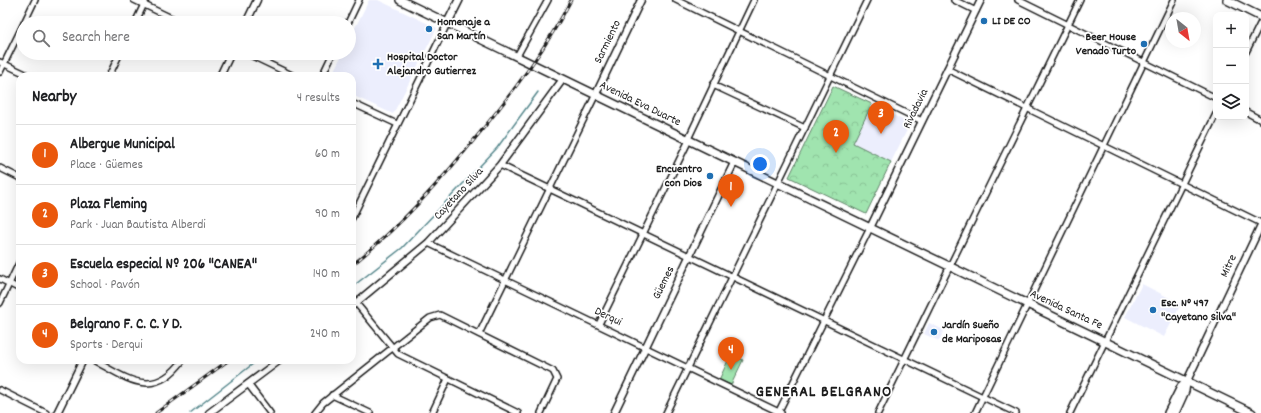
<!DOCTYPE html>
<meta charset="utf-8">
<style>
:root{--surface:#fff;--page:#f6f6f6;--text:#202124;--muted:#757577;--line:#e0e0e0;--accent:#ea580c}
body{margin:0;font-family:Dekko,sans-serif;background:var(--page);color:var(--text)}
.controls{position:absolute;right:12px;top:12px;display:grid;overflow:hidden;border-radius:8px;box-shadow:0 4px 16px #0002}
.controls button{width:36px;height:36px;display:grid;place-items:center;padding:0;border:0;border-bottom:1px solid var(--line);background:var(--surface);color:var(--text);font:20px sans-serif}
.compass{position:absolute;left:1165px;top:12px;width:36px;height:36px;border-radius:50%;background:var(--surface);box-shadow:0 4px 16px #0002;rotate:149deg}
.you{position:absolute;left:760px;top:164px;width:14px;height:14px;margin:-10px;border:3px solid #fff;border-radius:50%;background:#1a73e8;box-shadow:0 0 0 6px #1a73e833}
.badge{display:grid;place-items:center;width:26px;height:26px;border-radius:50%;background:var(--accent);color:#fff;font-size:13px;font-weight:700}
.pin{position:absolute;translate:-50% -33px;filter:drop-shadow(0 1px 2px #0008)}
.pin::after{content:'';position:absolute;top:21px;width:14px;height:12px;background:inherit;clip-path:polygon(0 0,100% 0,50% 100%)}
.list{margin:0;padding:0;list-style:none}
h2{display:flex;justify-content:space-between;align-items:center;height:52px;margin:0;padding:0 16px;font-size:17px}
h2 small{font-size:13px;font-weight:400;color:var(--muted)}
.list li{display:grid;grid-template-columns:26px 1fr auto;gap:12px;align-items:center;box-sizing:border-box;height:60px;padding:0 16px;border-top:1px solid var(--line)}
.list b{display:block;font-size:15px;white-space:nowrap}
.list p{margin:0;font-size:13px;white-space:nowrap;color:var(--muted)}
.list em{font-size:13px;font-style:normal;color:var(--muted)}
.icon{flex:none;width:22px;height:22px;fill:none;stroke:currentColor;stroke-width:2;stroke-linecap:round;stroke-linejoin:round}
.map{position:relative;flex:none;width:1261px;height:413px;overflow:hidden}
.search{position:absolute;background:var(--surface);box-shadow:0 4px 16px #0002;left:16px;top:16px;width:340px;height:44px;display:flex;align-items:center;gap:10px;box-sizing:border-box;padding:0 14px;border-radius:22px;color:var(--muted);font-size:15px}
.panel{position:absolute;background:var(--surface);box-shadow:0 4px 16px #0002;left:16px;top:72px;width:340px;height:292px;border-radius:12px}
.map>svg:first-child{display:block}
</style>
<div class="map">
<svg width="1261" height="413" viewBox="0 0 1261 413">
<defs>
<pattern id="forest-crowns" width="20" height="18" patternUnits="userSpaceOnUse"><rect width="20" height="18" fill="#a0e4af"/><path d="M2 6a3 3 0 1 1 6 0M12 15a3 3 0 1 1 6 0" fill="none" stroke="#89c396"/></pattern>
</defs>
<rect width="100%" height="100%" fill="#fff"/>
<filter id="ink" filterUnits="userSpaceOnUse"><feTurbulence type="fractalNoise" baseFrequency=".025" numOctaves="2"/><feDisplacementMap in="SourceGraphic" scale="8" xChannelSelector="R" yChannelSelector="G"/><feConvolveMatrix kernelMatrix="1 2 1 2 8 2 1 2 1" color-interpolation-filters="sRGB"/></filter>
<g filter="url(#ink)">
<!-- built -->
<g fill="#eceefd">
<path d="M369,0H378L437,28L393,114L352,95V76H331L343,53H349V40Z"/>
<path d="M872,104L910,124L891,162L853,143Z"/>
<path d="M1142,284L1181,304L1164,337L1125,317Z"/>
<path d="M929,323L944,330L939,341L924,334Z"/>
</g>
<!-- forest -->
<path fill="url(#forest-crowns)" stroke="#5e8066" d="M833,86L872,104L853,143L891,162L866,214L789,177Z"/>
<!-- pitch -->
<path fill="#a0e4af" stroke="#5e8066" d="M731,354L743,360L731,385L719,380Z"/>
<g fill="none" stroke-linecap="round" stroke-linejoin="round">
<!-- stream -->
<g stroke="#57888d" stroke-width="1.5">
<path d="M352,287L402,248L497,148L538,92"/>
<path d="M190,413L258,360"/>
</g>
<defs>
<g id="minor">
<path d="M134,0L182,23"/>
<path d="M676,0L922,121"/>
<path d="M954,0L976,11"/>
<path d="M1018,0L1216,98"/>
<path d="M24,23L35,0"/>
<path d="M135,23L146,0"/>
<path d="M348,23L359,0"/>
<path d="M1246,52L1261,22"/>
<path d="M246,53L294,76"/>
<path d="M517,56L548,0"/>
<path d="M0,62L30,76"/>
<path d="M947,69L1261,223"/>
<path d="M0,72L23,25"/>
<path d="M109,76L120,53"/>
<path d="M322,76L333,53"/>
<path d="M713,85L805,128"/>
<path d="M352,103L397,124"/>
<path d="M1246,112L1261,120"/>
<path d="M688,139L754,0"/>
<path d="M500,165L1016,413"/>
<path d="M0,168L20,178"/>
<path d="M352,218L448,22"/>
<path d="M428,243L781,413"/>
<path d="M0,279L20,289"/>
<path d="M0,303L20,261"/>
<path d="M356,303L398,354L518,413"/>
<path d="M599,324L689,140"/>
<path d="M479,334L596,94"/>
<path d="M93,360C127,378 153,401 183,360"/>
<path d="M248,384L270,413"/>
<path d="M0,390L46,413"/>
<path d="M332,395L370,413"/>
<path d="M315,413L323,403L430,318L440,315L553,371L557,379L541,413"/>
<path d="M432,413L448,379"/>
<path d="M666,413L867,0"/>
<path d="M778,413L870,228"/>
<path d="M878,413L1080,0"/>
<path d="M975,413L1174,0"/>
<path d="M1070,413L1216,114"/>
</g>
<g id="tertiary">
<path d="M246,23L257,0"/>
<path d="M220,76L231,53"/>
<path d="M596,94L641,0"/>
<path d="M870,228L981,0"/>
<path d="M352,306L428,243L500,165L563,79"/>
<path d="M1186,383L1261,225"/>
<path d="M57,413L83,360"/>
<path d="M209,413L280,360"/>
<path d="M614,413L734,163"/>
</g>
<g id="secondary">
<path d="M400,0L1252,413"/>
<path d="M1227,0L1261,17"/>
<path d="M448,22L459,0"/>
<path d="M1168,413L1181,387L1186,383"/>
<path d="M1175,413L1185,391L1186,383"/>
</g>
</defs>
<!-- minor casing -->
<use href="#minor" stroke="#1c1c1c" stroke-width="8"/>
<!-- tertiary casing -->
<use href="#tertiary" stroke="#1c1c1c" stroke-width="9"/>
<!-- secondary casing -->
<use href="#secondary" stroke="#1c1c1c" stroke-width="10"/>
<!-- minor -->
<use href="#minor" stroke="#fff" stroke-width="5"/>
<!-- tertiary -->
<use href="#tertiary" stroke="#fff" stroke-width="6"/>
<!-- secondary -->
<use href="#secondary" stroke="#fff" stroke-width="7"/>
<defs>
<g id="rail">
<path d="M352,265C401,226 443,179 482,130C515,89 547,47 571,0"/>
<path d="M156,413L229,360"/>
</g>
</defs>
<!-- rail casing -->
<use href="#rail" stroke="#1c1c1c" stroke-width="3"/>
<!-- rail -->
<use href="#rail" stroke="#fff" stroke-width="1.5" stroke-dasharray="4.5" stroke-linecap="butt"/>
</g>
</g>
<!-- markers -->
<g fill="#1f6fb2" stroke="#fff" stroke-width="1.5">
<circle cx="984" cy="21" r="4"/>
<circle cx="429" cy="29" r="4"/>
<circle cx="1144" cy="44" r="4"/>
<path d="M376 58h4v4h4v4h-4v4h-4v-4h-4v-4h4z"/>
<circle cx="710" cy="176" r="4"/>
<circle cx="1153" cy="310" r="4"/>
<circle cx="934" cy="332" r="4"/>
</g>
<g text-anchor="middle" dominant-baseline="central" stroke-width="3.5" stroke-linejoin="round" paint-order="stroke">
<!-- poi labels -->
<g font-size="12" font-weight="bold" fill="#1c1c1c" stroke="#fff" text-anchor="start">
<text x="992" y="21">LI DE CO</text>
<text x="437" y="22">Homenaje a<tspan x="437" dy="14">San Martín</tspan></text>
<text x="1136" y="37" text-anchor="end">Beer House<tspan x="1136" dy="14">Venado Turto</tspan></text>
<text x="387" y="57">Hospital Doctor<tspan x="387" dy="14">Alejandro Gutierrez</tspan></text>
<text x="702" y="169" text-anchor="end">Encuentro<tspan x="702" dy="14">con Dios</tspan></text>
<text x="1161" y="303">Esc. N° 497<tspan x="1161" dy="14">"Cayetano Silva"</tspan></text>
<text x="942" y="325">Jardín Sueño<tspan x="942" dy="14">de Mariposas</tspan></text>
</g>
<!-- street labels -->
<g font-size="12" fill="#1c1c1c" stroke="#fff">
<text transform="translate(608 42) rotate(-64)">Sarmiento</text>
<text transform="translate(640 104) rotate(26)">Avenida Eva Duarte</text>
<text transform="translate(916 109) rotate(-64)">Rivadavia</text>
<text transform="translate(459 194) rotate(-47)">Cayetano Silva</text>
<text transform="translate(1229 266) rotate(-65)">Mitre</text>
<text transform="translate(664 283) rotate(-64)">Güemes</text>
<text transform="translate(1066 310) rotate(25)">Avenida Santa Fe</text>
<text transform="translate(608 317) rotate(26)">Derqui</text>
</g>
<!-- district labels -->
<g font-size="16" font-weight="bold" letter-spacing="1" fill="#1c1c1c" stroke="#fff">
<text x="824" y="392">GENERAL BELGRANO</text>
</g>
</g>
</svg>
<div class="controls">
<button>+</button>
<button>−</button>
<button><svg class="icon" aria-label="layers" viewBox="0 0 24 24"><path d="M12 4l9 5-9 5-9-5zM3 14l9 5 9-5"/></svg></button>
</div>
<svg class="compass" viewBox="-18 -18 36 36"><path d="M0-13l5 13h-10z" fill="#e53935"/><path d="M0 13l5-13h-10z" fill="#757577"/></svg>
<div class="you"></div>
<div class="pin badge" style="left:731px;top:207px">1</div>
<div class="pin badge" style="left:836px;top:153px">2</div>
<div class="pin badge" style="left:881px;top:134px">3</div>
<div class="pin badge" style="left:731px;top:370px">4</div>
<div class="search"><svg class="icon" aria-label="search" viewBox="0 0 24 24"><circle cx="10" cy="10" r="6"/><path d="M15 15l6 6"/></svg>Search here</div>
<section class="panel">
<h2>Nearby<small>4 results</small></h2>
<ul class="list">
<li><span class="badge">1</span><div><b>Albergue Municipal</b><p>Place · Güemes</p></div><em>60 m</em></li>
<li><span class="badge">2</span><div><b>Plaza Fleming</b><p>Park · Juan Bautista Alberdi</p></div><em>90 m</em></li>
<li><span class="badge">3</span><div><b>Escuela especial Nº 206 &quot;CANEA&quot;</b><p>School · Pavón</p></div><em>140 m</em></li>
<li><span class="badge">4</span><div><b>Belgrano F. C. C. Y D.</b><p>Sports · Derqui</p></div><em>240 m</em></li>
</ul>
</section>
</div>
